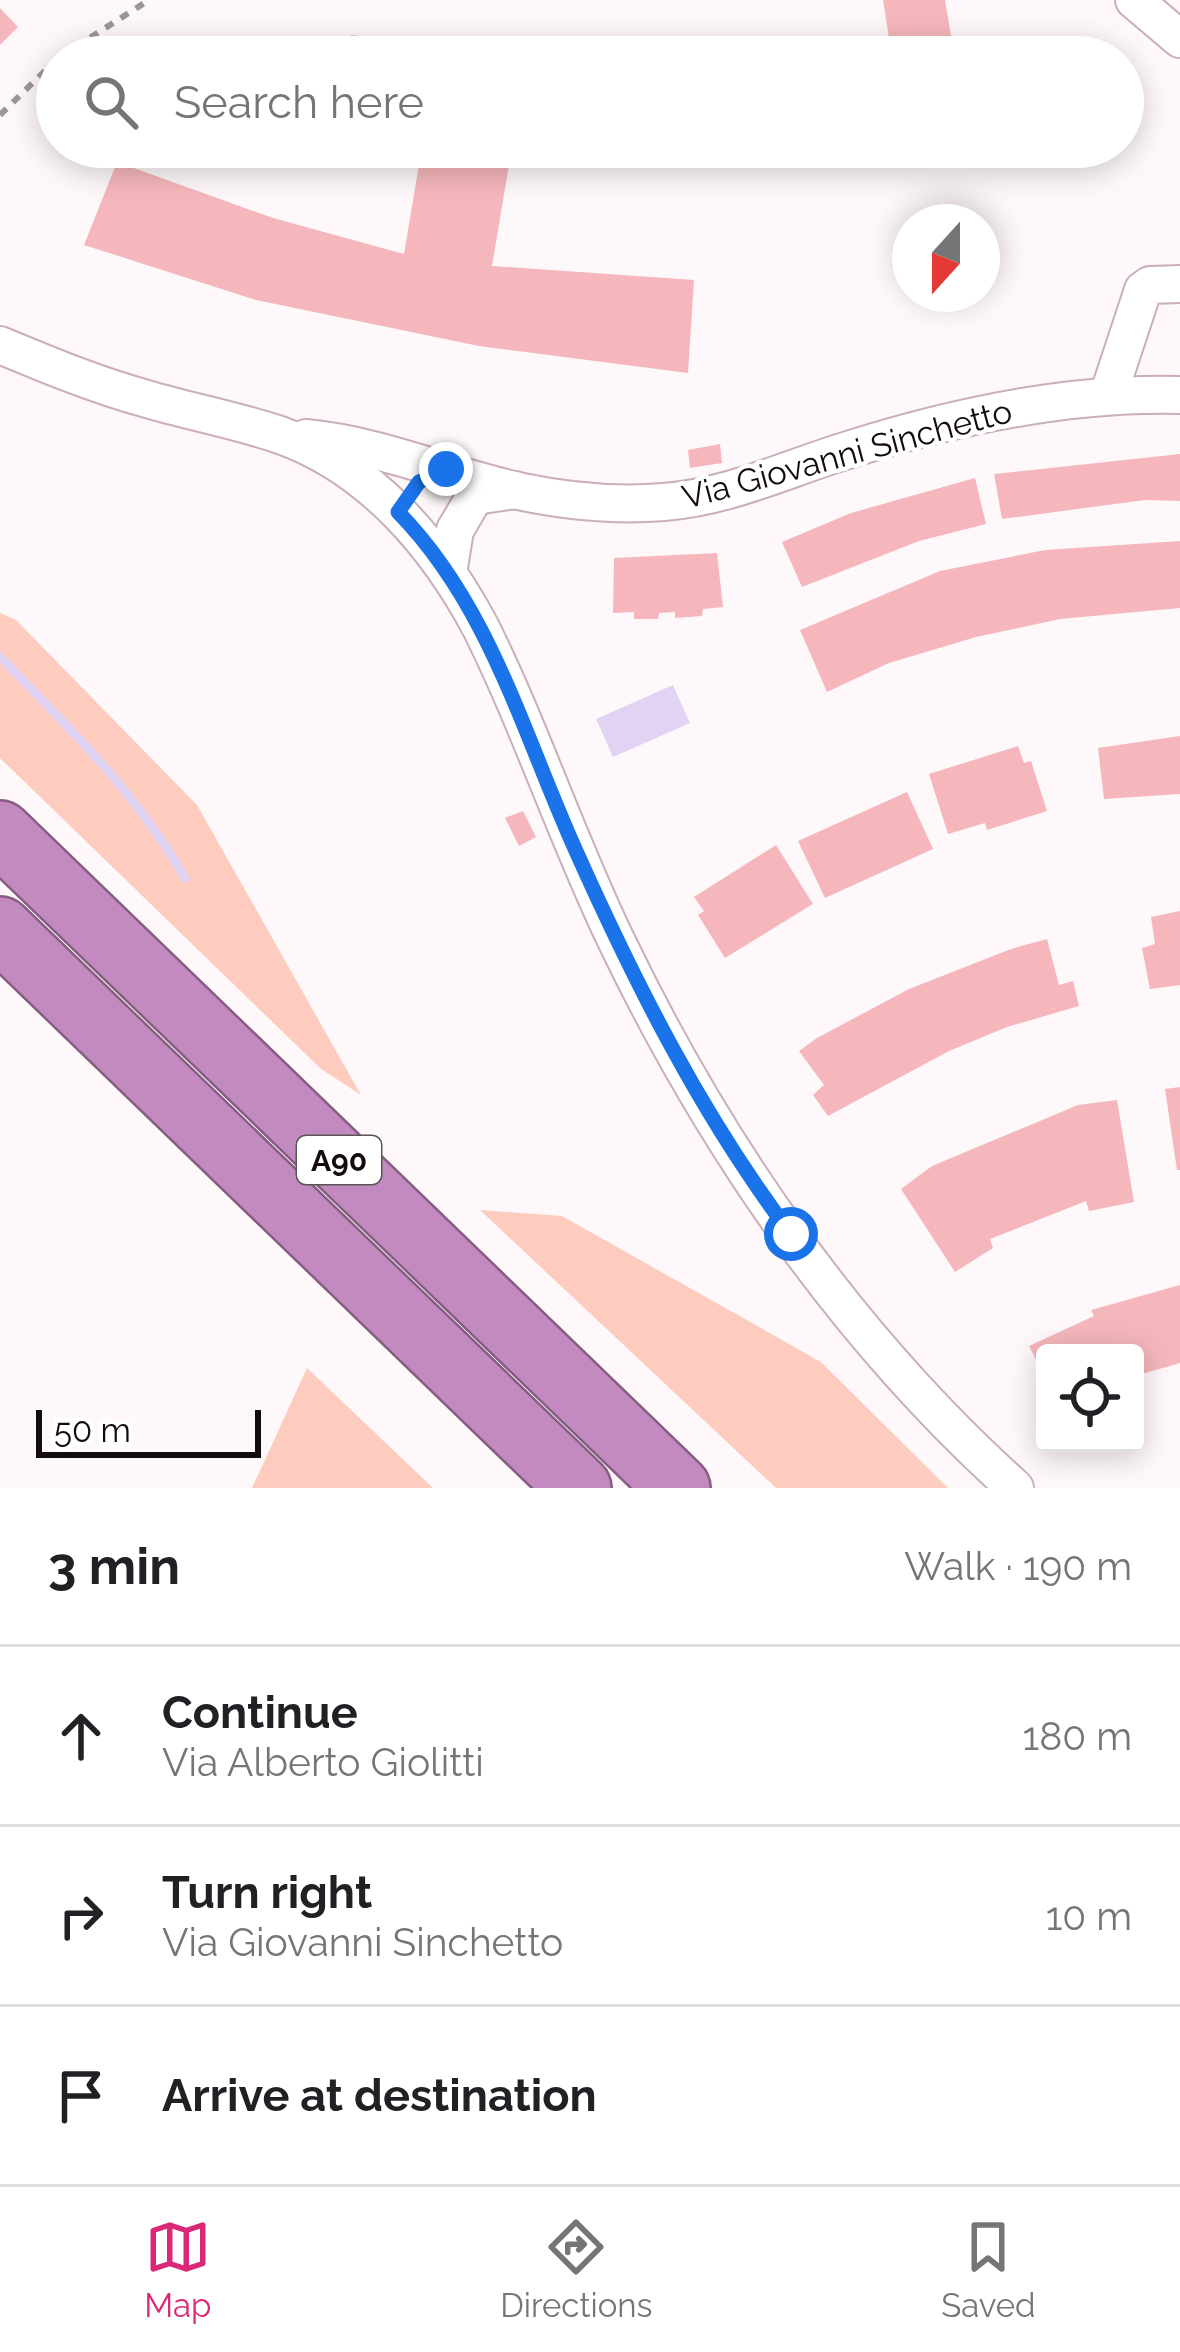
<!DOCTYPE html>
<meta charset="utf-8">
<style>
:root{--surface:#fff;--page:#f6f6f6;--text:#202124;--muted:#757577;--line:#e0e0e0;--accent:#db2777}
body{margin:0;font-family:Raleway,sans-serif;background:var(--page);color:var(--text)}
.controls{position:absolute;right:36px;bottom:36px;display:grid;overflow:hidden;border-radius:12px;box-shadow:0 6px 30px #0003}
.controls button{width:108px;height:108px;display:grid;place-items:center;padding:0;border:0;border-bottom:3px solid var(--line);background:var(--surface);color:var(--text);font:60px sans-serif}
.compass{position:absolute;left:892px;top:204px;width:108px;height:108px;border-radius:50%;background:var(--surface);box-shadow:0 6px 30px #0003;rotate:201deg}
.scale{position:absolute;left:36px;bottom:30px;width:225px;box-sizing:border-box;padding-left:12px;border:6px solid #140b0f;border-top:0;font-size:33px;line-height:42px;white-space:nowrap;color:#140b0f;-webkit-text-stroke:9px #fff;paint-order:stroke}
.stop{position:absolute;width:36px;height:36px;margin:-27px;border:9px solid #1a73e8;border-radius:50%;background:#fff}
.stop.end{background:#1a73e8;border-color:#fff;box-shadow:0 3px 12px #0008}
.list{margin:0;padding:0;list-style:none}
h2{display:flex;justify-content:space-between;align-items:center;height:156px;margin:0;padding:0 48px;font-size:51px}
h2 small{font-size:39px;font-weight:400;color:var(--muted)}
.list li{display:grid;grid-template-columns:78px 1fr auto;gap:36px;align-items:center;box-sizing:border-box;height:180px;padding:0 48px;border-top:3px solid var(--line)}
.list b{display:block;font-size:45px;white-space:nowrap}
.list p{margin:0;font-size:39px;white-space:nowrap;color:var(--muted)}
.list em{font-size:39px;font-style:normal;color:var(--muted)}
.icon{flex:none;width:66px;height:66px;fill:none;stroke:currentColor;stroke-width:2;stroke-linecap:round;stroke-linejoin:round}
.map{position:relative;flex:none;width:1180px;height:1488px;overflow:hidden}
.search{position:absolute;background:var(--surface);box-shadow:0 6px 30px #0003;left:36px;right:36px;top:36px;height:132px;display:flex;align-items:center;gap:30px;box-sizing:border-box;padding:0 42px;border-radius:66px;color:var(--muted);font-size:45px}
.sheet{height:696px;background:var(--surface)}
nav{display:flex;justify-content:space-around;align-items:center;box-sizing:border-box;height:168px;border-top:3px solid var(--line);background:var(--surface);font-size:33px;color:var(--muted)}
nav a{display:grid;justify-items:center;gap:6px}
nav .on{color:var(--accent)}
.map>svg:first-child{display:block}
</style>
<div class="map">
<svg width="1180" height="1488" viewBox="0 0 1180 1488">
<rect width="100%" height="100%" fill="#fef8fa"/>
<!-- green -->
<g fill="#feccbe">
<path d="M0,613L16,620L197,805L361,1095L321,1069L0,758Z"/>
<path d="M480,1210L562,1216L821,1362L948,1488H776Z"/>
<path d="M307,1368L433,1488H252Z"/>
</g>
<!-- water -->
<path fill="#e1d3f4" d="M673,685L690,723L613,757L596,719Z"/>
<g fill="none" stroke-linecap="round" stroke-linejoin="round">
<!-- stream -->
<path stroke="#e1d3f4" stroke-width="9" d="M0,657C67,725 137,794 185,878"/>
</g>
<!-- building -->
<g fill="#f5b7bb">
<path d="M883,0H945L954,54L892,57Z"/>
<path d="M0,8L18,27L0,45Z"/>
<path d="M351,35L502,54V57H347Z"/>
<path d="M422,147H512L492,266L694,280L688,373L479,346L256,300L84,245L117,162L273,218L404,254Z"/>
<path d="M720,444L722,463L690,468L688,450Z"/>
<path d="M1180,454V501L1145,500L1002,519L994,474Z"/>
<path d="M975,478L986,524L919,541L802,587L782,542L851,513Z"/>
<path d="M1180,541V608L1060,619L976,637L889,663L827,692L800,630L940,571L1045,550Z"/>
<path d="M717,553L723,607L703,609L702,616L675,618V612L659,613L658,619H634V612L613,613L614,558Z"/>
<path d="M1180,736V794L1104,799L1098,748Z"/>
<path d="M1018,746L1024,763L1031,761L1047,811L987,830L985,823L948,834L929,774Z"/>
<path d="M907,792L933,849L825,898L798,841Z"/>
<path d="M523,811L536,837L519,846L505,818Z"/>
<path d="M776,845L813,904L725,958L698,915L704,911L694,897Z"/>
<path d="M1180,911V985L1150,989L1142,948L1155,944L1151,917Z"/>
<path d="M1047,939L1059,985L1073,981L1079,1006L1007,1027L949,1051L828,1116L813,1095L824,1085L799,1051L817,1038L909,989L1011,949Z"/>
<path d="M1180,1087V1170H1177L1165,1089Z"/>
<path d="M1117,1100L1134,1202L1089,1211L1086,1201L990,1239L993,1248L955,1272L901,1189L932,1166L1078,1105Z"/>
<path d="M1180,1285V1363L1135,1376V1353H1045V1377L1029,1346L1094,1316L1091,1310Z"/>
</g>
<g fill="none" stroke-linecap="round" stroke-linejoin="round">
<defs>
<g id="street">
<path d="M1134,0L1180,39"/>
<path d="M0,345C48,365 96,385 147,399C191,412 236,420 280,435C371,467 437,545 481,628C531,729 566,836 615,938C713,1143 845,1335 1015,1488"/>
<path d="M1108,396L1143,290L1150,285L1180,284"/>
<path d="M306,438C380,445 447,475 518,491C565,501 616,506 664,502C729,497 786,469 848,450C955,416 1067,392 1180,395"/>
<path d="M448,573L455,530L475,496L515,490"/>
</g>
<g id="highway">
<path d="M0,833L678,1488"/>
<path d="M0,929L579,1488"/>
</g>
</defs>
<!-- street casing -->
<use href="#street" stroke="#caaeba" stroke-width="40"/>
<!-- highway casing -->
<use href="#highway" stroke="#865e82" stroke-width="68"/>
<!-- path -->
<g stroke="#9d9699" stroke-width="6" stroke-dasharray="9 9" stroke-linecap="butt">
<path d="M60,57L149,0"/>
<path d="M0,115L57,59"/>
</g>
<!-- street -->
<use href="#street" stroke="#fff" stroke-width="36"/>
<!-- highway -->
<use href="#highway" stroke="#c38ac0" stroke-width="63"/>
</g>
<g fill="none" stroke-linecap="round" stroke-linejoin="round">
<!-- route -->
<path stroke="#1a73e8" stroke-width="15" d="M446,469L419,482L398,512C490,606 523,734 576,851C636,985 702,1116 791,1234"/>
</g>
<g text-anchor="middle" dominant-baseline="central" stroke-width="9" stroke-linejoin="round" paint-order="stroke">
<!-- shield labels -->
<rect fill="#fff" stroke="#5a5457" stroke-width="3" x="297" y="1136" width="84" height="48" rx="9"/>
<g font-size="30" font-weight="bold" fill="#140b0f">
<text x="339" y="1160">A90</text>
</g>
<!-- street labels -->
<g font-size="33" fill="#140b0f" stroke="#fff">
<text transform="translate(847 454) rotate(-15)">Via Giovanni Sinchetto</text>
</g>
</g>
</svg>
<div class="controls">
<button><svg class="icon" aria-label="locate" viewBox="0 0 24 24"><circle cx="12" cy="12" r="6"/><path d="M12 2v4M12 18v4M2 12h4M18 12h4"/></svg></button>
</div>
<svg class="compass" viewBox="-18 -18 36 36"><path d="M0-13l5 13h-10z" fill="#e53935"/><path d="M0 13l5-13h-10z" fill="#757577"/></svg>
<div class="scale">50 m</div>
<div class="stop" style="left:791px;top:1234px"></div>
<div class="stop end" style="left:446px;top:469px"></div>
<div class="search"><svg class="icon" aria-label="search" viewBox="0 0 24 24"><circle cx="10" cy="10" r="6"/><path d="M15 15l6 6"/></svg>Search here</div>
</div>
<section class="sheet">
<h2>3 min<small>Walk · 190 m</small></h2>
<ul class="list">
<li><svg class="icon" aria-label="ahead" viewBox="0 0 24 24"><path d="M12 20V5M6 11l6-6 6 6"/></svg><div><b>Continue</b><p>Via Alberto Giolitti</p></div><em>180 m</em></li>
<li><svg class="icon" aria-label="right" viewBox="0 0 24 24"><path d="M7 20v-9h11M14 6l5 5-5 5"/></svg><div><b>Turn right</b><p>Via Giovanni Sinchetto</p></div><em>10 m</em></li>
<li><svg class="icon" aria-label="arrive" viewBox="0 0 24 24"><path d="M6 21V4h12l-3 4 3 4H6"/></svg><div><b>Arrive at destination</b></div></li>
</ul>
</section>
<nav>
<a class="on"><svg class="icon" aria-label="map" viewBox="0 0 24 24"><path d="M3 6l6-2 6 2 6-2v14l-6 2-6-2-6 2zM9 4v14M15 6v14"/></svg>Map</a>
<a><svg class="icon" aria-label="directions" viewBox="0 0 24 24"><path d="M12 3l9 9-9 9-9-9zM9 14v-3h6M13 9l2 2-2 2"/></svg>Directions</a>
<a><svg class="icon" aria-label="saved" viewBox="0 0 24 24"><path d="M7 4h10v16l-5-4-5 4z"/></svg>Saved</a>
</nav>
